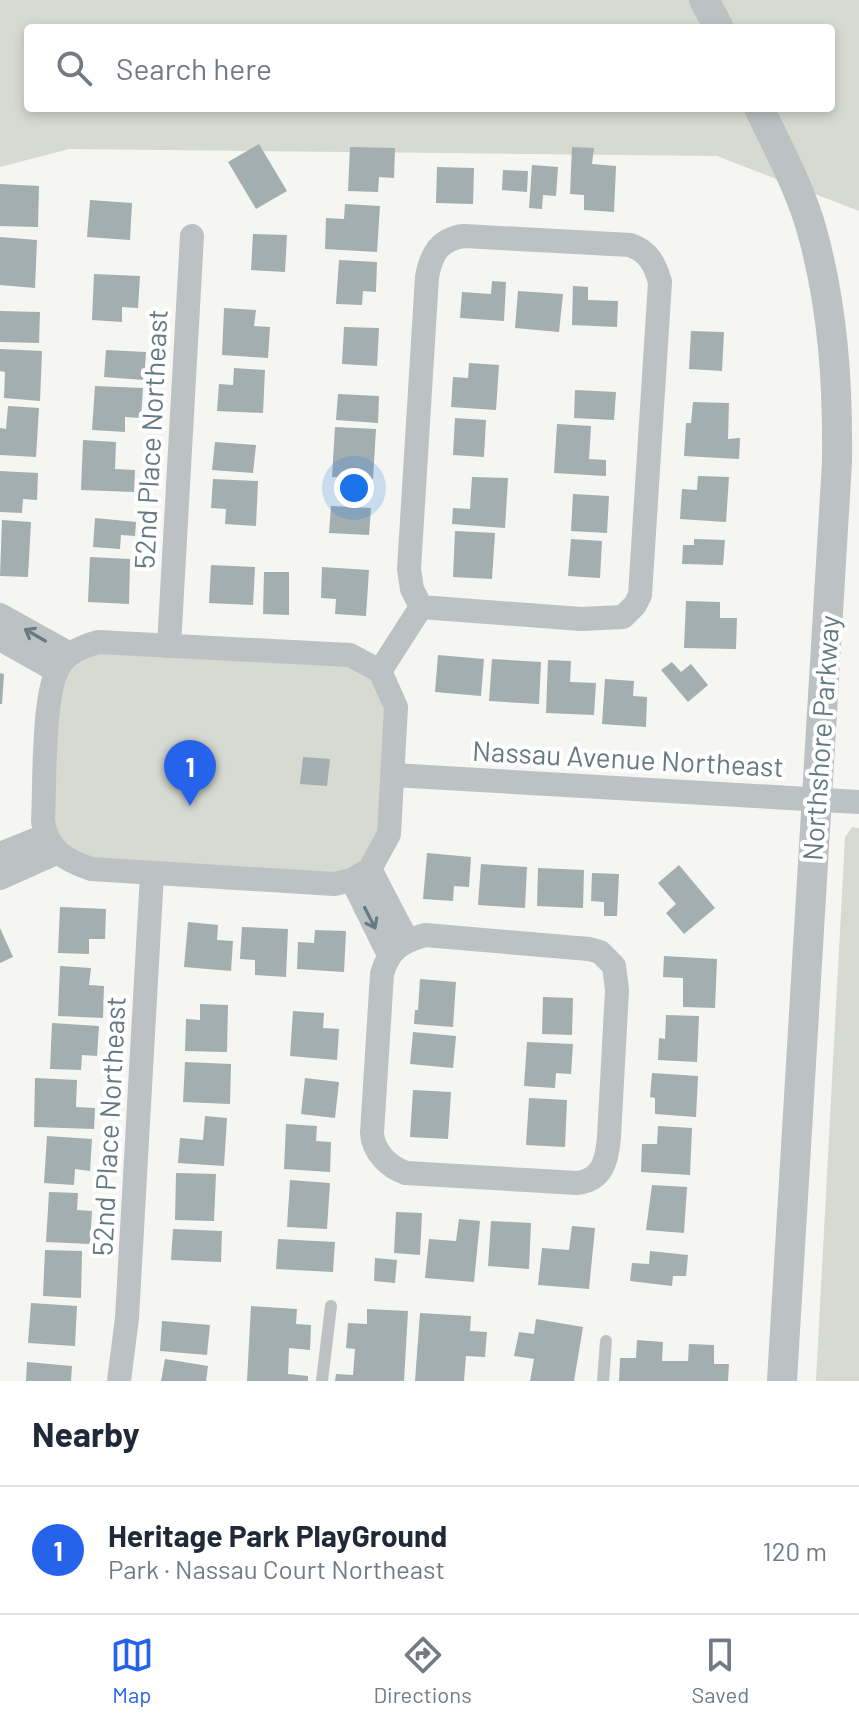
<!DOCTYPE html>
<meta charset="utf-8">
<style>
:root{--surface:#fff;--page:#f2f2f3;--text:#1f2937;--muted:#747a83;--line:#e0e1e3;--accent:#2563eb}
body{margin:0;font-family:Barlow,sans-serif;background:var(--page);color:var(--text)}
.you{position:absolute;left:354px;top:488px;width:28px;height:28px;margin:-20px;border:6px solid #fff;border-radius:50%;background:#1a73e8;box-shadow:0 0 0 12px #1a73e833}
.badge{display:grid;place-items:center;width:52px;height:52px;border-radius:50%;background:var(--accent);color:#fff;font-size:26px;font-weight:700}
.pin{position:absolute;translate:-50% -66px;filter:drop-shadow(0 2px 4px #0008)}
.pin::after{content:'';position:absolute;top:42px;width:28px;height:24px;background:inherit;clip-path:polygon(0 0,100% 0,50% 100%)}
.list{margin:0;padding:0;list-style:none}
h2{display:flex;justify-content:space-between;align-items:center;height:104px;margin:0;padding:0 32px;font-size:34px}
h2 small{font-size:26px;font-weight:400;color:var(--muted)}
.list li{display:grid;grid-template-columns:52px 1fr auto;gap:24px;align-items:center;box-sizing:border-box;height:128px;padding:0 32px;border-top:2px solid var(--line)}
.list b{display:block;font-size:30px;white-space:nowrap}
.list p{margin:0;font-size:26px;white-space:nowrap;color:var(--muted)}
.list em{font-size:26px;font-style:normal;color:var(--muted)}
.icon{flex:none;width:44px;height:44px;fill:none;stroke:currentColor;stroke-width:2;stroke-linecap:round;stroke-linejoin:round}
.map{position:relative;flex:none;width:859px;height:1381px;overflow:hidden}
.search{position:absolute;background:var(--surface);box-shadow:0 4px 12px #0003;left:24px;right:24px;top:24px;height:88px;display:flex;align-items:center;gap:20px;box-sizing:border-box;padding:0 28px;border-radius:8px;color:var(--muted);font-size:30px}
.sheet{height:232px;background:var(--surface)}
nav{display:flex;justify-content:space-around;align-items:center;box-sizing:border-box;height:112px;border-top:2px solid var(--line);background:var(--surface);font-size:22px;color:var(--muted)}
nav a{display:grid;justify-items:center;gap:4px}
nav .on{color:var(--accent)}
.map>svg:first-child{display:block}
</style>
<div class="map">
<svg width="859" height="1381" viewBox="0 0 859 1381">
<rect width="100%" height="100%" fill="#f5f5f2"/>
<!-- green -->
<g fill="#d6dad1" fill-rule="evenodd">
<path d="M0,0H859V211L717,156L69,149L0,167ZM28,28H831V108H28Z"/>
<path d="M85,645L350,655L396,707L389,834L352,880L91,869L43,821L50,691Z"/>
<path d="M852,827L859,828V1381H816L845,837Z"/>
</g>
<!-- building -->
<g fill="#a3aeb1">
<path d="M259,144L287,191L256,209L228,162Z"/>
<path d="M350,147L395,148L394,178L379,177L378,192L348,191Z"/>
<path d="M572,147L594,148L592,164L616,166L614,212L584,210V195L570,194Z"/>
<path d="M532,165L558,167L556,196L543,195L542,209L529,208Z"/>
<path d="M437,167L474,168L473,204L436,203Z"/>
<path d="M503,170L528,171L527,192L502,190Z"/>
<path d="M0,184L39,186L38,227L0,226Z"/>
<path d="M90,200L132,203L130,240L87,237Z"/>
<path d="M345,204L380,206L377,252L325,249L326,218L344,219Z"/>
<path d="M253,234L287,235L285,272L251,270Z"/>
<path d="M0,237L37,240L35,288L0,285Z"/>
<path d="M339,260L377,262L376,292L363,291L362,305L336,304Z"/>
<path d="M94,274L140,276L138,308L122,307V322L92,320Z"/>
<path d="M492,281L506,282L504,321L460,318L462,292L491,294Z"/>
<path d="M573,286L588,287V300L618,301L617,327L572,325Z"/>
<path d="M518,291L563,294L559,332L515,328Z"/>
<path d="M224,308L256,310L254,326L270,327L268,358L222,355Z"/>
<path d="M0,311L40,312L39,343L0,342Z"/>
<path d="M344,327L379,328L377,366L342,364Z"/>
<path d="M691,331L724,332L722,371L689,369Z"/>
<path d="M0,349L42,351L40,401L4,398L5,372L0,371Z"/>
<path d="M106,350L146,352L144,380L104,377Z"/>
<path d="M469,363L499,365L496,410L451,407L453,377L468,378Z"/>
<path d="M234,368L265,370L263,413L217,411L219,384L233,385Z"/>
<path d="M95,386L143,388L141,418L125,417V432L92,430Z"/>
<path d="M575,390L616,392L614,420L574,418Z"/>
<path d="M338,394L379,396L378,423L336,420Z"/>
<path d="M693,402L729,403L728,439L740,438L739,459L684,456L686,423H691Z"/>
<path d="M8,406L39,408L36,457L0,455V428L6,429Z"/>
<path d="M455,418L486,420L484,457L453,455Z"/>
<path d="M557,424L591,426L589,459L606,460V476L554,473Z"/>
<path d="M335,427L376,429L373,479L332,477Z"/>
<path d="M83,440L116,442L115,469L135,470L134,492L81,490Z"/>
<path d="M215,442L256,445L253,473L212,470Z"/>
<path d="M0,471L38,473L37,500L23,499L22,513L0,512Z"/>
<path d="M698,476L729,477L726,522L680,519L682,489L697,490Z"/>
<path d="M472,477L508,478L505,528L452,524L453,508L470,509Z"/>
<path d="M213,479L258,481L256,526L225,524L226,509L211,508Z"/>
<path d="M573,494L609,496L607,533L571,531Z"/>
<path d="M331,506L371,508L369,535L329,533Z"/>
<path d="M95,518L136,522L135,536L121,535L120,549L93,547Z"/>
<path d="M2,520L31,522L28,577L0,576Z"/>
<path d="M455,531L495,533L492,579L453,577Z"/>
<path d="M571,539L602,541L600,578L568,576Z"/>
<path d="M694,539L725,540L723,565L682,564L683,545H694Z"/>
<path d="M90,557L130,559L129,604L88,602Z"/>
<path d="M211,565L255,567L253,605L209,603Z"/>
<path d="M322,567L369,570L366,616L335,614L336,599L321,598Z"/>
<path d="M264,572H289V615L263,614Z"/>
<path d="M686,601L720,602V618H737L736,649L684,648Z"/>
<path d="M438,655L484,659L481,696L435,692Z"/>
<path d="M492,659L541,662L539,704L489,701Z"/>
<path d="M548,660L571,661L570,682L596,683L594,715L546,713Z"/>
<path d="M672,662L681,672L691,664L708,685L688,702L661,670Z"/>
<path d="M0,673L4,674L2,704H0Z"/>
<path d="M605,679L634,681L633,696L647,697L646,727L602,724Z"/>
<path d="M303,757L330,759L327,786L300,784Z"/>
<path d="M427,853L471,857L469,887L454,886L453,901L423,899Z"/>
<path d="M481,864L527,867L525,908L478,905Z"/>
<path d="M679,865L715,908L684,934L666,913L676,904L658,883Z"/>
<path d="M538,868L584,870L583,908L537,906Z"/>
<path d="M592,873L619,874L617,916H604V902L591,901Z"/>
<path d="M60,907L106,909L105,939H89V954L58,953Z"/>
<path d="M188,922L218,925L217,940L233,941L231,971L184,967Z"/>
<path d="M242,927L288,929L286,977L255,975V960L240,959Z"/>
<path d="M0,928L13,957L0,963Z"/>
<path d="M315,930L346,931L344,972L297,969L298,942L314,943Z"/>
<path d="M664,956L717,959L715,1008L683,1007V978L663,977Z"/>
<path d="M60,966L91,968L89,985L104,986L103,1018L58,1016Z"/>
<path d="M420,979L456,982L453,1027L414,1024L415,1010H418Z"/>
<path d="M543,997L573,998L572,1035L542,1034Z"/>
<path d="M200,1004L228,1005L227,1052L185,1051L186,1019L200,1020Z"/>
<path d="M293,1011L324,1013L323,1028L339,1029L337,1060L290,1056Z"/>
<path d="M666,1015L699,1016L697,1062L658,1060L659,1038L665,1039Z"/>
<path d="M52,1023L99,1026L97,1056L82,1055L81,1070L50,1069Z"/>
<path d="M413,1032L456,1036L453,1068L410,1064Z"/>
<path d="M527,1042L573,1044L571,1074L556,1073L555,1088L524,1086Z"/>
<path d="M185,1062L231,1064L230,1104L183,1102Z"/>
<path d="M652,1073L698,1076L696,1117L655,1114V1098L650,1097Z"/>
<path d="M35,1078L77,1080L76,1107L95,1108L94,1129L34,1127Z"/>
<path d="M305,1078L339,1082L335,1118L301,1114Z"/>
<path d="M413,1090L451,1092L448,1139L410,1137Z"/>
<path d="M529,1098L567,1100L565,1147L526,1145Z"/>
<path d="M205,1116L227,1118L224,1166L178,1163L180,1138L203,1140Z"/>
<path d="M286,1124L317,1126L316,1141L331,1142L330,1172L284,1169Z"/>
<path d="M658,1126L692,1128L690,1175L641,1172L642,1144H657Z"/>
<path d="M47,1136L92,1139L90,1171L75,1169L74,1185L44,1183Z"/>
<path d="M176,1173L216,1174L214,1221L175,1220Z"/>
<path d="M290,1180L330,1183L327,1229L287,1227Z"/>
<path d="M652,1185L687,1187L684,1233L646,1230Z"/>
<path d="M49,1192L78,1193L77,1210L92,1211L90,1244L46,1242Z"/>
<path d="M396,1212L422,1213L420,1255L394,1253Z"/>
<path d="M459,1219L480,1221L474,1282L425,1278L429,1239L456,1241Z"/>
<path d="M491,1221L531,1223L529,1269L488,1266Z"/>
<path d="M572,1226L595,1228L589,1289L538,1285L542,1248L569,1250Z"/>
<path d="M173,1229L222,1231L221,1262L171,1260Z"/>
<path d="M278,1239L335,1242L333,1272L276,1269Z"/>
<path d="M45,1250L82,1251L81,1298L43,1296Z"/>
<path d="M650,1251L688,1255L686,1276H673L672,1286L630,1281L632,1263L649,1264Z"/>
<path d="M375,1258L397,1260L395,1283L374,1281Z"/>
<path d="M31,1303L77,1306L75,1346L28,1343Z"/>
<path d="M251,1306L297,1309L296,1324L311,1325L310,1350L289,1348L288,1374L308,1376V1381H247Z"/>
<path d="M367,1309L408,1311L404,1381H335L336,1374L353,1375L355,1349L346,1348L348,1323L367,1324Z"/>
<path d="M420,1313L471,1316L470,1331L487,1332L485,1357L466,1356L464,1381H415Z"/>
<path d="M536,1319L583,1327L574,1381H530L534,1359L514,1356L519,1332L534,1334Z"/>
<path d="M162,1321L210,1325L207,1355L160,1351Z"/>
<path d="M637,1340L663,1342L662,1361H688L689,1344L714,1345V1364H729L728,1381H619L620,1358H636Z"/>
<path d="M165,1359L208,1366L206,1381H161Z"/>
<path d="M27,1362L72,1366L71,1381H26Z"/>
</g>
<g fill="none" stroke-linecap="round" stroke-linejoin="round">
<!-- service -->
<g stroke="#bcc2c4" stroke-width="12">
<path d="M322,1381L331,1306"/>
<path d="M603,1381L606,1341"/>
</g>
<!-- minor -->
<g stroke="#bcc2c4" stroke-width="24">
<path d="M464,236L630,245C648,251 655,264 660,282L640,595L635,605L623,617L581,619L421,607L412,589L409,569L427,277C431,255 439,239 464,236Z"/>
<path d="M0,615L70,654"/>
<path d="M0,639L57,671"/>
<path d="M98,642L350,655L380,671L396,707L389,834L370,869L352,880L334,884L91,869C65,860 47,850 43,821C45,785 42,689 61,663C70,651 85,646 98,642Z"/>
<path d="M169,646L192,236"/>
<path d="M380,671L421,607"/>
<path d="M393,775L859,802"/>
<path d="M0,854L45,836"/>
<path d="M370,869L407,940"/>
<path d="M0,878L56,853"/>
<path d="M352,880L389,955"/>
<path d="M425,935L589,949L600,952L614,966L617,990L609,1137C607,1160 603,1180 577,1183L406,1173C388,1167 373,1151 372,1133L382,974C389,949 401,942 425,935Z"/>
<path d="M119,1381L127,1318L152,874"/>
</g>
<!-- tertiary -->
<g stroke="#bcc2c4" stroke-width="30">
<path d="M704,0L719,28"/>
<path d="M759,108C778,148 800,188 812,231C833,307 838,383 837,462L782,1381"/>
</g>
</g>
<!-- one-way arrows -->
<defs><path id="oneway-shaft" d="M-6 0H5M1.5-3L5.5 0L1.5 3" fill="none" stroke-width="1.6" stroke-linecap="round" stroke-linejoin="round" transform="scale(2)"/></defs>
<g stroke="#657a82">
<use href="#oneway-shaft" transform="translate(35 635) rotate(-150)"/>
<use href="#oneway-shaft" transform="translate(370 918) rotate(63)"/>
</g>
<g text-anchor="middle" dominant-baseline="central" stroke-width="8" stroke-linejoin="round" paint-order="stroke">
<!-- street labels -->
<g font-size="28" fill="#657a82" stroke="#fff">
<text transform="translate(150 439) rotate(-87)">52nd Place Northeast</text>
<text transform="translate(820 738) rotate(-86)">Northshore Parkway</text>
<text transform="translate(628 758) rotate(3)">Nassau Avenue Northeast</text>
<text transform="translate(108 1126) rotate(-87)">52nd Place Northeast</text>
</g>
</g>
</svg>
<div class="you"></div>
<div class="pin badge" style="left:190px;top:806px">1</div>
<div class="search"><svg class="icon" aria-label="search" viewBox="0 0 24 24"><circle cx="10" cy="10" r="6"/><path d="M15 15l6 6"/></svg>Search here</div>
</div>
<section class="sheet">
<h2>Nearby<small></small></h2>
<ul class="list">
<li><span class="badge">1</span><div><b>Heritage Park PlayGround</b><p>Park · Nassau Court Northeast</p></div><em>120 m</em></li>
</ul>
</section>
<nav>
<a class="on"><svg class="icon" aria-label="map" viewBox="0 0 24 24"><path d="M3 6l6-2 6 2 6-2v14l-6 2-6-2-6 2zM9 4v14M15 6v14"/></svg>Map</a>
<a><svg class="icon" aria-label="directions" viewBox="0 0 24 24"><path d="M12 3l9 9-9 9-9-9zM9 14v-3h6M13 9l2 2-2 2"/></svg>Directions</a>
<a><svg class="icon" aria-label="saved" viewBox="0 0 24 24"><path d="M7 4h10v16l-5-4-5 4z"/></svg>Saved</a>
</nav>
